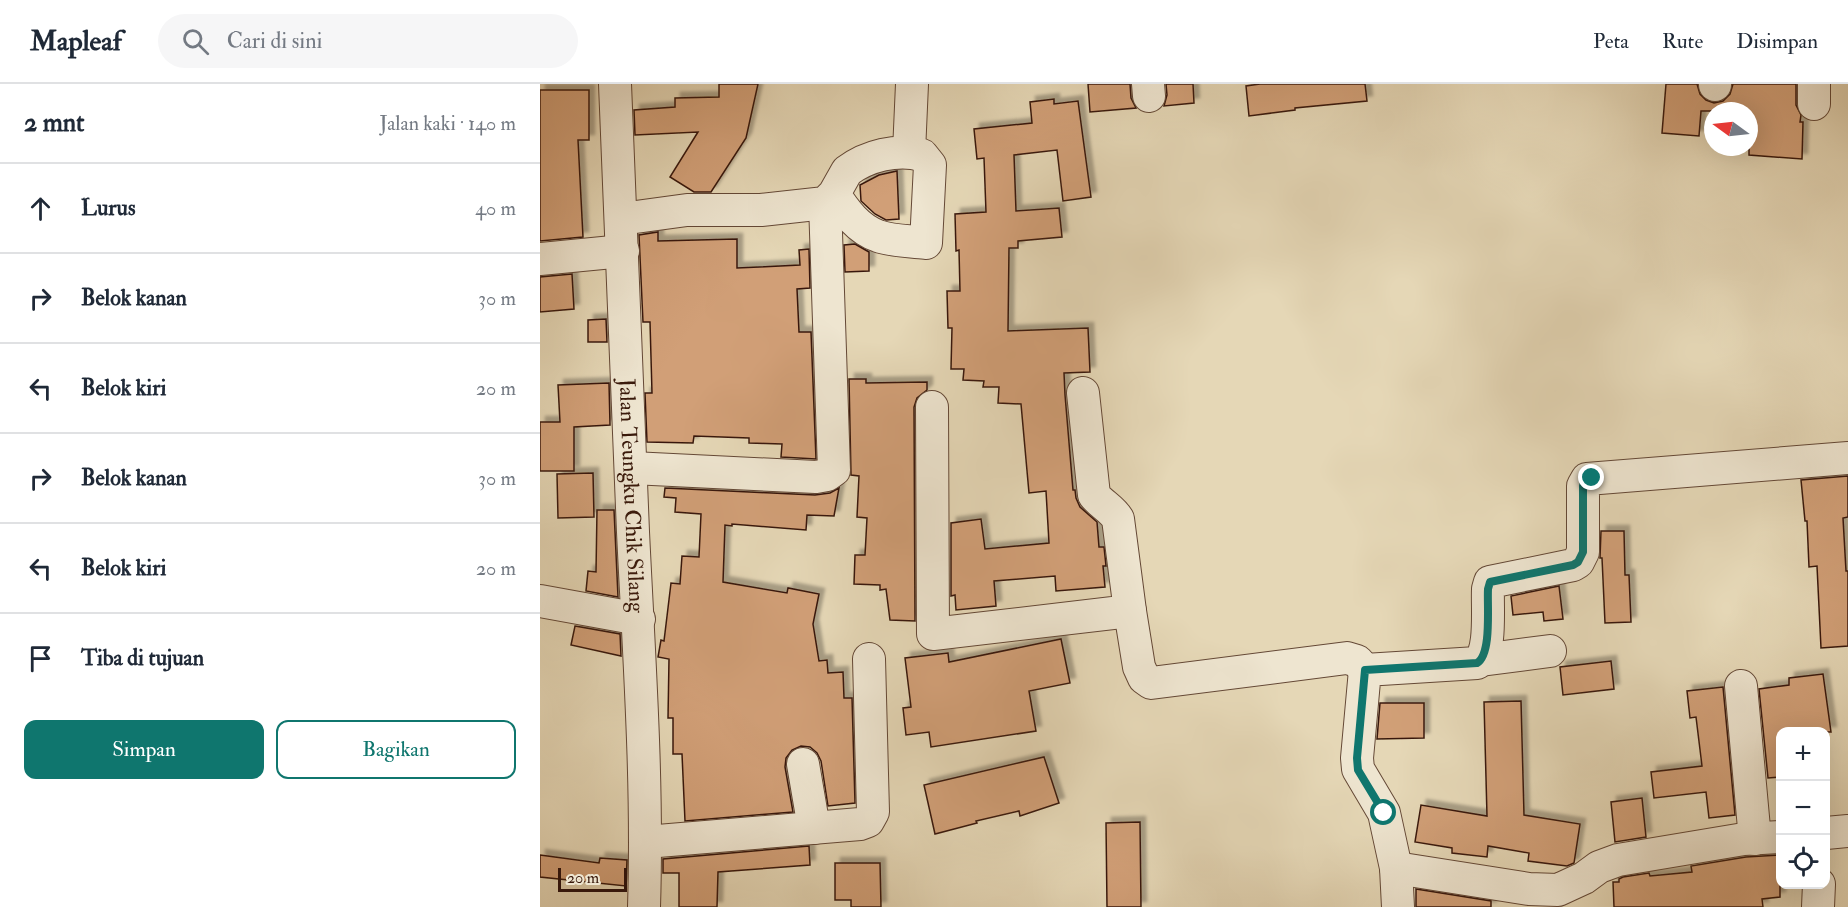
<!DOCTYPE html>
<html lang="id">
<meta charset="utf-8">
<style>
:root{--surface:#fff;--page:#f6f6f7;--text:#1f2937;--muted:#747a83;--line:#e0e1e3;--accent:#0f766e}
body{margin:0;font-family:"IM FELL Double Pica",serif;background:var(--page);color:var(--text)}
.controls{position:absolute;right:18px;bottom:18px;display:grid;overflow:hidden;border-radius:12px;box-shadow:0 6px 24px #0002}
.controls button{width:54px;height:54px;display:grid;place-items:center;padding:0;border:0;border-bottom:2px solid var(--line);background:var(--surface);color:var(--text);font:30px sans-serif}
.compass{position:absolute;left:1164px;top:18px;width:54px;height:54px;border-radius:50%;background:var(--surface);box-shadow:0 6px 24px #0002;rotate:285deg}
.scale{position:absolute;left:18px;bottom:15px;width:69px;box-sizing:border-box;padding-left:6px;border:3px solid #39190b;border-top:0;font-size:16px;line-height:21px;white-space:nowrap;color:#39190b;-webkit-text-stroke:4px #eee5d0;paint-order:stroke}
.stop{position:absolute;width:18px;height:18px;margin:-14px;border:4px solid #0f766e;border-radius:50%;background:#fff}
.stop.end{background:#0f766e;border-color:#fff;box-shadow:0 2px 6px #0008}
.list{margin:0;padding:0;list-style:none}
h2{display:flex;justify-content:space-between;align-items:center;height:78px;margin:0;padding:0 24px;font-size:26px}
h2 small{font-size:20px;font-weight:400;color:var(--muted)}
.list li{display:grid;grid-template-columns:39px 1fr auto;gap:18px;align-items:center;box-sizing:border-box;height:90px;padding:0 24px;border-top:2px solid var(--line)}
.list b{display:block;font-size:22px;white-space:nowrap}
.list em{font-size:20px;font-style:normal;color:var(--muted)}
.actions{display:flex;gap:12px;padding:18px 24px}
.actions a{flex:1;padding:14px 0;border:2px solid var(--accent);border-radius:12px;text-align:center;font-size:21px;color:var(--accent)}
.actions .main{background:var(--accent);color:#fff}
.icon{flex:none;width:33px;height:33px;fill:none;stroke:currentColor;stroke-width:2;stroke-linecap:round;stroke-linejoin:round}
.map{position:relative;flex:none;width:1308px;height:823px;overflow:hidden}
header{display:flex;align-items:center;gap:36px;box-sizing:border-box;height:84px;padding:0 30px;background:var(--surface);border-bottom:2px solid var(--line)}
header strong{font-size:28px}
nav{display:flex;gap:33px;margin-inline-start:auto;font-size:21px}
.search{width:420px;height:54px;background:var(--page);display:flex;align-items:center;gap:15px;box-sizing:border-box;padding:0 21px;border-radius:33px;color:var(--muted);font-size:22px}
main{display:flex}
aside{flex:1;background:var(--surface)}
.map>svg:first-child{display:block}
</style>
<header>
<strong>Mapleaf</strong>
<div class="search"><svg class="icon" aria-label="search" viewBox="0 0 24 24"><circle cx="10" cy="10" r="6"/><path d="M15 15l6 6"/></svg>Cari di sini</div>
<nav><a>Peta</a><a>Rute</a><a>Disimpan</a></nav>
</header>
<main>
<aside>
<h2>2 mnt<small>Jalan kaki · 140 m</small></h2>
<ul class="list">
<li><svg class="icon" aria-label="ahead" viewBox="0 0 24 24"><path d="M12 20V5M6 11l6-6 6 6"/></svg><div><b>Lurus</b></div><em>40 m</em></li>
<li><svg class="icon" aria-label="right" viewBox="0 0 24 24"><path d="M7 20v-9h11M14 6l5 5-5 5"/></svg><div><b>Belok kanan</b></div><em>30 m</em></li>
<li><svg class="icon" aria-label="left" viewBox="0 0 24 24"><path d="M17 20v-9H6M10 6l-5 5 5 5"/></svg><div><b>Belok kiri</b></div><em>20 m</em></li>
<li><svg class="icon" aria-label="right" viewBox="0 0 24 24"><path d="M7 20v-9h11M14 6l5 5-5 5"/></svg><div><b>Belok kanan</b></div><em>30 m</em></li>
<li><svg class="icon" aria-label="left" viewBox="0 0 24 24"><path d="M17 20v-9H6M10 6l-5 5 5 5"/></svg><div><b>Belok kiri</b></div><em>20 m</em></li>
<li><svg class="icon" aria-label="arrive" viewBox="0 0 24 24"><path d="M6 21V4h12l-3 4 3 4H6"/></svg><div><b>Tiba di tujuan</b></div></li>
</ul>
<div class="actions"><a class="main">Simpan</a><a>Bagikan</a></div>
</aside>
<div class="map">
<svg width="1308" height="823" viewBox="0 0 1308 823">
<defs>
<filter id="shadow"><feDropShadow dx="5.5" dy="-5.5" stdDeviation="1.5" flood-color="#0004"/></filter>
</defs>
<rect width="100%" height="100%" fill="#e5d7b6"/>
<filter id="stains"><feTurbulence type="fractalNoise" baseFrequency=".00333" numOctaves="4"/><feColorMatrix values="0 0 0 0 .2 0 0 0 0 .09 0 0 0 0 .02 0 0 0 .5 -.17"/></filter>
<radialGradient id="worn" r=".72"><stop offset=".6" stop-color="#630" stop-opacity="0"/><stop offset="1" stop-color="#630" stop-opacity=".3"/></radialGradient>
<!-- building -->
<g fill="#d19f77" stroke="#39190b" stroke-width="1.5" filter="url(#shadow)">
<path d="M179,0H218L206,54L171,108H154L130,93L158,48L95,51L94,26L135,23V14L179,13Z"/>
<path d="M548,0H590L591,14L596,24L550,28Z"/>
<path d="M626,0H653L654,19L624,22L627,11Z"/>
<path d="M720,0H825L827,17L755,24V26L709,32L706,2Z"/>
<path d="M1126,0H1157L1160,10L1166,16L1174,19L1183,17L1190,10L1193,0H1256V21L1261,31L1260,38H1263L1262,75L1209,71V27H1161L1159,52L1122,49Z"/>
<path d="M0,6H49V56H38L43,153L0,157Z"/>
<path d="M514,15V20L538,17L551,113L523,117L517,66L474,71L476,127L519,124L522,153L478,157V164H469L468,247L548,244L550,288L524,289L525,311L533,406H535L536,414L540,423L557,438L559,463H564L566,482H563L565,503L516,507L515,492L454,497L456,522L416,526L415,511L411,512V439L441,435L445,465L509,459L506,407L489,409L481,320L458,319L459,303H443L444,297L423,296L424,285H411L412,244H408L407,207H420L419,166L416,167L415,130L446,128L444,74L437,75L434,45L492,39L490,18Z"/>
<path d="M357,87L359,135L346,136L335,130L321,117L320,101L339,91Z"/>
<path d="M118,148V157L197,155V184L260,181L259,166L269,165L270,204L257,205L259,248H271L276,375L241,373L242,360L209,359V354L154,352L153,359L107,358L105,309H112L110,238H103L99,151Z"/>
<path d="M315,160L329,168V187L305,188L304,161Z"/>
<path d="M32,190L34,225L0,228V193Z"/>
<path d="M66,235L67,258H48V236Z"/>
<path d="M309,295H326V299L387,298V306L377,314L374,323L375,537L350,536L346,505L340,506V501L314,500L315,471H325L327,434L317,433L319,392L311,391Z"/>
<path d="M69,299L70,341L34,343V387H0V338H20L18,301Z"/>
<path d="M53,389L54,433L18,434L17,390Z"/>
<path d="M1308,392V433L1303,434L1306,487H1308V562L1281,564L1277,482L1269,483L1267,437H1265L1261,396Z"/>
<path d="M125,404L275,411L290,409L299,404L294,432L267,431L266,446L192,440V442L185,441L183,498L247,509L248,504L279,510L273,540L279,577L287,576L288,589L303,588L304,614H312L315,719L288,722L281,677L277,669L270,663L261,662L252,666L246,674L245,683L253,728L145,737L142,670H133V634H128L129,575L118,573L121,556L124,557L131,499L140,500L142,472L159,473L161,430L135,428L136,414L124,413Z"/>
<path d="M57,426H74L78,513L46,507L48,487L56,488Z"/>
<path d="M1061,447H1084L1085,491H1089L1091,538L1065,539L1062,474H1060Z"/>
<path d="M1019,502L1023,535L1004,537L1003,528L973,531L971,512Z"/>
<path d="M35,542L80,550L81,572L31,561Z"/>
<path d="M521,555L530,599L489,607L496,647L391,663L389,648L366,651L363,624L371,623L365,574L408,569L409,578Z"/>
<path d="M1071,577L1074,605L1023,611L1020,583Z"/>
<path d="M1283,590L1291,648H1240V693L1228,694L1219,605L1249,601V594Z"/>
<path d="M1183,603L1195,731L1169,734L1166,708L1114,714L1111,688L1162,682L1156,633L1150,634L1147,607Z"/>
<path d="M981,617L984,731L1040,740L1034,779L1027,782L988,777L989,769L948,762L947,773L912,769V764L875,758L881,721L947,732L944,618Z"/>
<path d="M840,619H884V654L837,655Z"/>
<path d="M504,673L519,719L480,732L479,727L436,737L437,739L395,750L384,701Z"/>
<path d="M1102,714L1106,753L1075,758L1071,718Z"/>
<path d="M600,738L601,823H567L566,739Z"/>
<path d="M269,762L270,781L178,788L177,823H139V789H123V775Z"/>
<path d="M0,771L59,779L60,774L87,776L86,802L0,793Z"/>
<path d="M1240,771V813L1222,815L1223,823H1074L1073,798H1079V795L1083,793L1109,789L1110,792L1152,788L1151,782L1206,773Z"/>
<path d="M295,779H340L341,823H311V816H295Z"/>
<path d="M876,805L951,817V823H876Z"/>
</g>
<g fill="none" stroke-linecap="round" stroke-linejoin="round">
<defs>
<g id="minor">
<path id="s1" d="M75,0C82,149 86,299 93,448C99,573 108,698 104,823"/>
<path d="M608,0L609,12"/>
<path d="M1175,1V0"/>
<path d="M1274,20V0"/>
<path d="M369,68L372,0"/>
<path d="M81,135L147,126H221L285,119L294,110L307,87C327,72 357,64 382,71L390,81L386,159C372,157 351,157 338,152C318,145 305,127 294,110"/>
<path d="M0,175L83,167"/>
<path d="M392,323L393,550L590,527L578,435C572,425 561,420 554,411L543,309"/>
<path d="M92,384L276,393L287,391L294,386L285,119"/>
<path d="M0,517L99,535"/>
<path d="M590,527L599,583L604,594L611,599L807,574L817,577L825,586"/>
<path d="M941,576L1010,567"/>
<path d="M1201,602L1215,755"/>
<path d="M263,680L274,744"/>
<path d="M1286,749L1308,747"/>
<path d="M106,758L320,740L328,737L333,728L329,575"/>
<path d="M856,784L989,805L1018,806L1044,794L1059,783L1078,776L1204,755L1240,753"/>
<path d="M858,823L856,784L844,729L818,685L817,674L825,586L937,579C952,570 947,522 948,505L950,498L1033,481L1038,478L1043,468V402L1047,395L1308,374"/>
<path d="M1278,823L1279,800"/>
</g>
</defs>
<!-- minor casing -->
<use href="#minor" stroke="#644836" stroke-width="34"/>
<!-- minor -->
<use href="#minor" stroke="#eee5d0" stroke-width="32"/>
</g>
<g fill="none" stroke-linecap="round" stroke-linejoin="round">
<!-- route -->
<path stroke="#0f766e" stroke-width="8" d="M844,729L818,686L817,674L825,586L937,579C952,570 947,522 948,505L950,498L1033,481L1038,478L1043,468V402L1044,398L1052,394"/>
</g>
<g text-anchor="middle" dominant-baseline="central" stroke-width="4.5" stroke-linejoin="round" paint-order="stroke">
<!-- street labels -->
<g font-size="22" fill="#39190b" stroke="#eee5d0">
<text stroke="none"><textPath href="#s1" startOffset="412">Jalan Teungku Chik Silang</textPath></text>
</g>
</g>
<rect width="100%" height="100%" filter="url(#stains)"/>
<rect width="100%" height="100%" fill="url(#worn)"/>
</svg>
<div class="controls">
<button>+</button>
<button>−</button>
<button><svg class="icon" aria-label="locate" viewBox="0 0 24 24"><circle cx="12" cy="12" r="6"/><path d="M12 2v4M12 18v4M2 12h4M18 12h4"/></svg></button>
</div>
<svg class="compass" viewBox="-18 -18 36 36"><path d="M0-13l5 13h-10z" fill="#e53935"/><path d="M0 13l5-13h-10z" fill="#747a83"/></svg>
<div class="scale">20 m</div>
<div class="stop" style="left:844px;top:729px"></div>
<div class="stop end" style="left:1052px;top:394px"></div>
</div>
</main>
